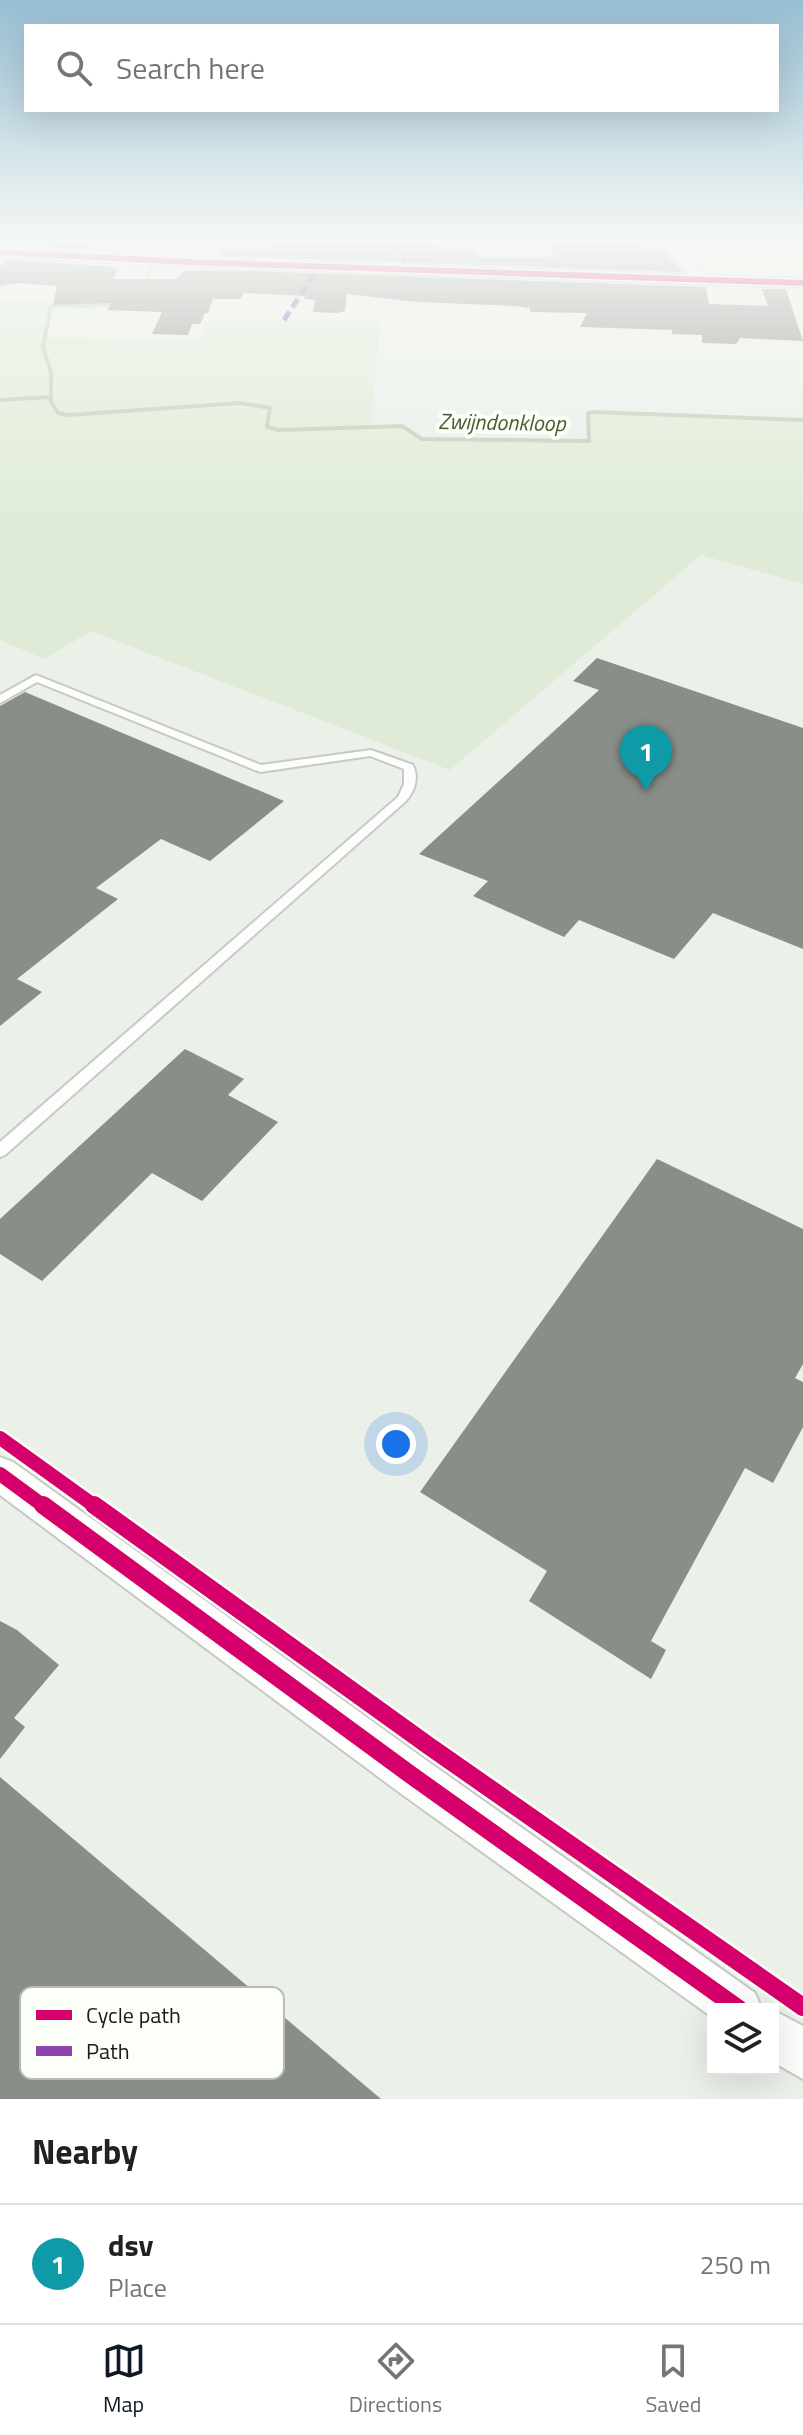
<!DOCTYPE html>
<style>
:root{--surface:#fff;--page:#f6f6f6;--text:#202124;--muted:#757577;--line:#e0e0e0;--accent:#111827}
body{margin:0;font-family:"Titillium Web",sans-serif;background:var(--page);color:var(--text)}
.controls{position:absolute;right:24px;bottom:24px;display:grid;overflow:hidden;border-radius:0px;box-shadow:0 8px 32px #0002}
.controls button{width:72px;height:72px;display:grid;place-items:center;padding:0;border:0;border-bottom:2px solid var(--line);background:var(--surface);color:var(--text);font:40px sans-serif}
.you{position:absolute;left:396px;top:1444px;width:28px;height:28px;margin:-20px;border:6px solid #fff;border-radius:50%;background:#1a73e8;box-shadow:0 0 0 12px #1a73e833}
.badge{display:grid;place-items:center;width:52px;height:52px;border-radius:50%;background:var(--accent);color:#fff;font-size:26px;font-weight:700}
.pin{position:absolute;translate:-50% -66px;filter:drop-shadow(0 2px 4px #0008)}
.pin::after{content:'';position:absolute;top:42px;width:28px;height:24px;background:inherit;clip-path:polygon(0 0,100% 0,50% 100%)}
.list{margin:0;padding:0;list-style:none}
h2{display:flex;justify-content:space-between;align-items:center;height:104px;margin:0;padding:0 32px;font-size:34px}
h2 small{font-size:26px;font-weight:400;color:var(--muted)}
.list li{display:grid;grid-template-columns:52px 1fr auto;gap:24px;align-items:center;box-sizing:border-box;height:120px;padding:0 32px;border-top:2px solid var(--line)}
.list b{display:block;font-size:30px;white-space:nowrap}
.list p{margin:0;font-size:26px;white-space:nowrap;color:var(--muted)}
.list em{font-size:26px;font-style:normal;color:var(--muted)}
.icon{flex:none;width:44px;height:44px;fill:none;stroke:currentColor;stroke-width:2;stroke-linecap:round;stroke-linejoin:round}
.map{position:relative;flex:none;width:803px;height:2099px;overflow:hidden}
.search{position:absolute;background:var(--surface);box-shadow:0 8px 32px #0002;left:24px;right:24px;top:24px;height:88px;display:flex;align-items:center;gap:20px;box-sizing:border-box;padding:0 28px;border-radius:0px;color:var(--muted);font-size:30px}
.sheet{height:224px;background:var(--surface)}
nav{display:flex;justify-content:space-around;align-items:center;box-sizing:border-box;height:112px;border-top:2px solid var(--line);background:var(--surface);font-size:22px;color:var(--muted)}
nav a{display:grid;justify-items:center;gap:4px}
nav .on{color:var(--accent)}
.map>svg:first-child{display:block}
</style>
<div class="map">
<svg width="803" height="2099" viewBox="0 0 803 2099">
<rect width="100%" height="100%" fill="#ebf0e8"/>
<!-- green -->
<path fill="#dfebd6" d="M0,299H43L51,306L46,337L201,340L211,318L380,321L371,426H402L422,439L588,441V413L594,412L803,420V584L701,555L450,770L91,631L44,659L0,640Z"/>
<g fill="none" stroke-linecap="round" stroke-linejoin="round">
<!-- stream -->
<g stroke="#beccb4" stroke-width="4">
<path d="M110,252L112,241"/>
<path d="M146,285L151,263"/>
<path d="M117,305L51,306L43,347L51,372V402L58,413L68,415L240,403L270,408L267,427L279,430L402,426L422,439L589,441L588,413L594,412L803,420"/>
<path d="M0,400L50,397"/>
</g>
</g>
<!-- building -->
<g fill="#8a8e88">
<path d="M26,241H99L92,250L21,246Z"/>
<path d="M270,241H435V245L477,249L481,258L553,257L549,241L629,242L641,244L646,249H662L682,272L222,256L220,249H270Z"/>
<path d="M6,259L116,267L114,269H119L113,279H177L183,271L225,270L706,287L709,304L768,306L762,289H786L803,341L740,338L736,344L702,343V335L672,334V330L580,327L587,313L530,312V308L514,306L417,302L347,294L345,311L337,313L313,312L315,300L304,299L305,296L244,293L241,299H213L208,313H205L200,324H192L188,335L152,334L162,312L107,310L111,303L53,305L57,286L18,283L0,286V265Z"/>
<path d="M597,658L803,728V949L713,913L674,959L579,920L564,937L473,896L488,881L419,854L599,690L573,681Z"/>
<path d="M25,692L284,801L210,861L161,839L96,888L118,899L17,979L42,992L0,1026V706Z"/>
<path d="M185,1049L244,1079L228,1095L278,1122L202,1201L152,1173L42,1281L0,1254V1219Z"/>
<path d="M657,1159L803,1229V1364L795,1378L803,1382V1427L773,1483L745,1468L651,1641L666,1650L651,1679L529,1601L547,1571L420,1492Z"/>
<path d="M0,1621L17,1630L59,1665L14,1718L25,1727L0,1759Z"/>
<path d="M0,1777L381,2099H0Z"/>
</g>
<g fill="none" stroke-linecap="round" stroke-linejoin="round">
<defs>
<path id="service" d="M36,675L261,765L371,750L413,765C419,778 415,790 406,801L5,1155L0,1157V1142L398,797L404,784V769L370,756L260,772L37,682L0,703V695Z"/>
<g id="minor">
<path d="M659,241H672L704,276L803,279V287L188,266L0,256V248L188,258L689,275Z"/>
<path d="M0,1457L13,1462L426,1760L755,1993L762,2009H713V2018L396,1790L0,1495Z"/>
<path d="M773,2010L803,2026V2079L773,2062Z"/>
</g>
</defs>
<!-- service casing -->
<use href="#service" stroke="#c6cac4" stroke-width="4"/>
<!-- minor casing -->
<use href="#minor" stroke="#c6cac4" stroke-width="4"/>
<!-- service -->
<use href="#service" fill="#fcfdfc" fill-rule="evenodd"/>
<!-- minor -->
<use href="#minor" fill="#fcfdfc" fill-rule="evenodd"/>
<!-- quiet -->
<g stroke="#8e44ad" stroke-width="5" stroke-dasharray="10 5" stroke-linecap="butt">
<path d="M394,241L409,270"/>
<path d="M284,320L319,267"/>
</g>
<defs>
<path id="cycleway-far2" d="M0,252L188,262L803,283"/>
<g id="cycleway-far1">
<path d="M0,1438L96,1507"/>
<path d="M0,1474L45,1507"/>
</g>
<g id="cycleway">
<path d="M43,1505L411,1775L739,2009"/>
<path d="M94,1505L429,1746L803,2007"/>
</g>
</defs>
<!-- cycleway-far2 casing -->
<use href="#cycleway-far2" stroke="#fbfff8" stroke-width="9"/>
<!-- cycleway-far1 casing -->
<use href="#cycleway-far1" stroke="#fbfff8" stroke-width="19"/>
<!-- cycleway casing -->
<use href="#cycleway" stroke="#fbfff8" stroke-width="23"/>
<!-- cycleway-far2 -->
<use href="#cycleway-far2" stroke="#d6006c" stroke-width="6"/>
<!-- cycleway-far1 -->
<use href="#cycleway-far1" stroke="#d6006c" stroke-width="14"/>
<!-- cycleway -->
<use href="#cycleway" stroke="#d6006c" stroke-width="18"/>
</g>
<!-- sky -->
<linearGradient id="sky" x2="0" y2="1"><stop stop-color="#97bed3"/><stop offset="0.45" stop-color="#f6f8f5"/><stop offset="1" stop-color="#f6f8f5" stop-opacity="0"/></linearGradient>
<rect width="803" height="535" fill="url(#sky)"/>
<g text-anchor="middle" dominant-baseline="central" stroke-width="8" stroke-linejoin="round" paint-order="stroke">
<!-- far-water labels -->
<g font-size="22" font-style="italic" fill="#476030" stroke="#fbfff8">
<text transform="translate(502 422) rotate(1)">Zwijndonkloop</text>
</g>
</g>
<!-- legend -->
<rect x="20" y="1987" width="264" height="92" rx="12" fill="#fbfff8" stroke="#b7bbb4" stroke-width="2"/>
<rect x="36" y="2010" width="36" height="10" fill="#d6006c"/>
<rect x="36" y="2046" width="36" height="10" fill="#8e44ad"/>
<g font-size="22" fill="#191c16">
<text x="86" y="2023">Cycle path</text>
<text x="86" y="2059">Path</text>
</g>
</svg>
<div class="controls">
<button><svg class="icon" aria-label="layers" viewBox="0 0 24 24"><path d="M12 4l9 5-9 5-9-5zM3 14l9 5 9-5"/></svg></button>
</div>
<div class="you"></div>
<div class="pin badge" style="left:646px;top:791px;background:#0f9aa8">1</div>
<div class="search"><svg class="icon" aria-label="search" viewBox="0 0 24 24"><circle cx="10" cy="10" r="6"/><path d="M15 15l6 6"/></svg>Search here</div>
</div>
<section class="sheet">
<h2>Nearby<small></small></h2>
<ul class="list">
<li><span class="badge" style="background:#0f9aa8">1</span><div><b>dsv</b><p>Place</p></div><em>250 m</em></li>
</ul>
</section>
<nav>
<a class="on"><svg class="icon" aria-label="map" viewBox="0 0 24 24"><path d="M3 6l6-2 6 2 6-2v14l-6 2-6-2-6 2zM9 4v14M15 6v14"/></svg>Map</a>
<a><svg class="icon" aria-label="directions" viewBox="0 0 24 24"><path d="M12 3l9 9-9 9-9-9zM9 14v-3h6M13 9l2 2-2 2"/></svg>Directions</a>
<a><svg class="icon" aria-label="saved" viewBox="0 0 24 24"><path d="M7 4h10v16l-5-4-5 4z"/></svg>Saved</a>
</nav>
